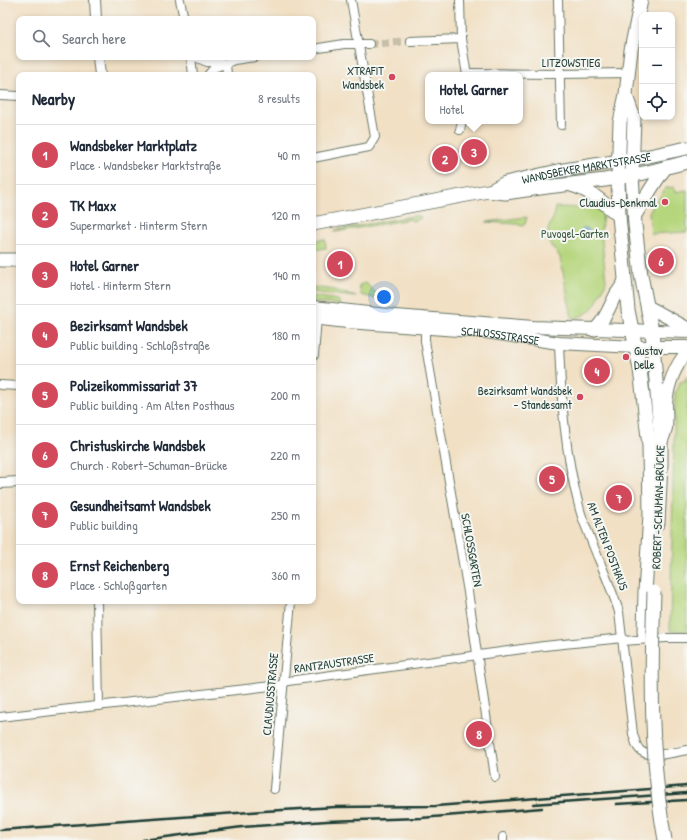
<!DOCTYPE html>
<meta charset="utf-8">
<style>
:root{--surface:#fff;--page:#f6f6f7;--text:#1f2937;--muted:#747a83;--line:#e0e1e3;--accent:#d1495b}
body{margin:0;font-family:"Patrick Hand",sans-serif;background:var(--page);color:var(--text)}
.controls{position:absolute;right:12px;top:12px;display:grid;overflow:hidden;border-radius:8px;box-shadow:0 2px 6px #0003}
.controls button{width:36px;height:36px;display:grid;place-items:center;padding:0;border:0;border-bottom:1px solid var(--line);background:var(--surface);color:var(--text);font:20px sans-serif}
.you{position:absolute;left:384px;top:297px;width:14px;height:14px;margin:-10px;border:3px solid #fff;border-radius:50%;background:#1a73e8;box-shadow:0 0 0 6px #1a73e833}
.badge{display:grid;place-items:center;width:26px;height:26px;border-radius:50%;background:var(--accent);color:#fff;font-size:13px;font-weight:700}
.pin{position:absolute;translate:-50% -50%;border:2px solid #fff;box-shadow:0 1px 4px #0006}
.popup{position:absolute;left:425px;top:72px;width:98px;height:52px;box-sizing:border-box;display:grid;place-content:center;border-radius:8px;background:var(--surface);filter:drop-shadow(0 1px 3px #0005);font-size:13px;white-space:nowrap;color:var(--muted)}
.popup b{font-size:15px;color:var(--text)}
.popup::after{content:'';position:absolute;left:50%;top:100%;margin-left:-8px;border:8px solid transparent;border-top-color:var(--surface)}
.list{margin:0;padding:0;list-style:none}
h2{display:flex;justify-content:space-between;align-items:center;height:52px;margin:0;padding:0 16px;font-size:17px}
h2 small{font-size:13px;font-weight:400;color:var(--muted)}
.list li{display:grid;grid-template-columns:26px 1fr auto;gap:12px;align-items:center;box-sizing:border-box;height:60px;padding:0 16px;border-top:1px solid var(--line)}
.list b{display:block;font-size:15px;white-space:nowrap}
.list p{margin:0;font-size:13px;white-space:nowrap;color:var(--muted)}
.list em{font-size:13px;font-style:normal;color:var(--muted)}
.icon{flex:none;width:22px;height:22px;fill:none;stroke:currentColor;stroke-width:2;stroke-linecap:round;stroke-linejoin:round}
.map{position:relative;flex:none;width:687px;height:840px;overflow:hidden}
.search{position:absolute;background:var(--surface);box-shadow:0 2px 6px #0003;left:16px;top:16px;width:300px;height:44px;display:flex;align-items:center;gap:10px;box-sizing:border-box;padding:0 14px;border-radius:8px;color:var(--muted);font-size:15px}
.panel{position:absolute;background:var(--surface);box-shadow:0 2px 6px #0003;left:16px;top:72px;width:300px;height:532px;border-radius:8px}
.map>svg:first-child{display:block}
</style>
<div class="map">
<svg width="687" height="840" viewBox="0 0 687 840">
<rect width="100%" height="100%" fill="#f6f6f2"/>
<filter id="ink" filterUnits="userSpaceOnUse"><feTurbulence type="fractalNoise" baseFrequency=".025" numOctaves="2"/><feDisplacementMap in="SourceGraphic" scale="8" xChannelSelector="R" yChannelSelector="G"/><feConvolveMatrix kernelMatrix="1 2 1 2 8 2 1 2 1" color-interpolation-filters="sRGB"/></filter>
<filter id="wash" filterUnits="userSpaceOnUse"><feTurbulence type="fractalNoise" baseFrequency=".012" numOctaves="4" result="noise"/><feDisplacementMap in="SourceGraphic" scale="16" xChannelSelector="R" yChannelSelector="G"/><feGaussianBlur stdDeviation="0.9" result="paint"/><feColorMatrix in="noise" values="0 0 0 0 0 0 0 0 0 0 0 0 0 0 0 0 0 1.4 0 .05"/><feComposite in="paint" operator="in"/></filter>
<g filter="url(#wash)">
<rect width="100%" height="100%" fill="#f1e0c4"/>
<!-- green -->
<g fill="#b6d67d" stroke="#6a8a58">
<path d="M674,187L675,192L687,190V232L651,234L649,212L666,188Z"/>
<path d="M555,207L596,208L602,212L603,214L601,231L606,281L605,285C597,301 593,316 572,318L560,257C557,251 551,248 549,242C543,226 557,220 555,207Z"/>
<path d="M413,216H420V219L412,221L410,219L335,232V230Z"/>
<path d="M527,217L525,224L522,226L517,224L486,222Z"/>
<path d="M325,239L326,248L313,250V241Z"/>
<path d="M366,283L377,294L390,302L361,295L359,285Z"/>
<path d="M313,287L335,290L356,297L313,292Z"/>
<path d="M313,296L338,300L341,305L313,302Z"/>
<path d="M686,377H687V631H670L675,392L677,391L680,382L686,380Z"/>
</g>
<!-- water -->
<circle fill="#7eb2eb" stroke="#4e7890" cx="585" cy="233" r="5"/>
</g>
<g filter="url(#ink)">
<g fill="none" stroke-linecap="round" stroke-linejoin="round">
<!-- minor-tunnel -->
<path stroke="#c7bfa7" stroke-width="8" stroke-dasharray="8 4" stroke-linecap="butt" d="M369,44L410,41"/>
<defs>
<g id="minor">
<path d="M180,0L184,19"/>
<path d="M460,0L461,39L467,75"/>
<path d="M558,0L561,125"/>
<path d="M410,41L461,39"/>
<path d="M313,49L344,44H369"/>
<path d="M191,57L193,75"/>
<path d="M195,57L207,62L223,63"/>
<path d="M226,63L227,75"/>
<path d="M467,73L559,74L628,73"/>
<path d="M208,75L214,68L234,60L255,57"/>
<path d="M0,95L19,96"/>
<path d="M460,130L462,121"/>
<path d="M313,158L369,147L375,137L351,0"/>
<path d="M425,327V341L469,598L495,777"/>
<path d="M559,343C561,399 565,455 580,510C582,518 586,527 589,535C599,561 611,586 619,612L633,734C635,739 635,744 639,749C647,760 675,752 687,750"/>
<path d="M0,385L19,386"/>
<path d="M97,601L99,706"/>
<path d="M623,641L666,638H687"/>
<path d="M0,717L280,685L288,681L544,646L623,638"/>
<path d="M274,789L291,601"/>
<path d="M503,837V840"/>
</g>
<g id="tertiary">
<path d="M95,0L96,19"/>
<path d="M98,57L100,75"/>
<path d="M313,355L316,318"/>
<path d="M0,483L19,482"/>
</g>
<g id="secondary">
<path d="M647,306L687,328"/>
<path d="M313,307L396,316L533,327L687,332"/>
<path id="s1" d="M313,318L347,322L486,332L559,343L635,347H687"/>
<path d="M593,330C604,324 610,305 616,294C619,290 622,285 625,280"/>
<path d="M662,440C664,436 665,432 666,428C667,420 666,411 666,403C668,385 675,366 687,352"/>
</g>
<g id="primary">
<path d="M641,0L631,50L626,94L620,122L618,178L619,216L628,310L640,369L649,446L650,515L645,592L644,632"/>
<path d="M626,96L634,118L632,175L635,225L641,275L652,331L661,443V464L658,523"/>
<path d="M571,185C590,190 604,203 619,216"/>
<path id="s2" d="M490,191L505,183L558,171L644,157L687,148"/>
<path d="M635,215C645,199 654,182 666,167"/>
<path d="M313,224L488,191L505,193L547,187L605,180L644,173L687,162"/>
<path d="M0,260H19"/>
</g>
</defs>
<!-- minor casing -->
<use href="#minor" stroke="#687666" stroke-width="10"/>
<!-- tertiary casing -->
<use href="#tertiary" stroke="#687666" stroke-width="12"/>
<!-- secondary casing -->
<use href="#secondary" stroke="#687666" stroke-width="14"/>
<!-- primary casing -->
<use href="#primary" stroke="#687666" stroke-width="15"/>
<!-- minor -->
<use href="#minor" stroke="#fff" stroke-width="8"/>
<!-- tertiary -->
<use href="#tertiary" stroke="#fff" stroke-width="10"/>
<!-- secondary -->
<use href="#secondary" stroke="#fff" stroke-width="12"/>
<!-- primary -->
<use href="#primary" stroke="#fff" stroke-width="13"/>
<!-- rail -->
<g stroke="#1f3d34" stroke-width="2.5">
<path d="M533,804L687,793"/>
<path d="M616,804L687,800"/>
<path d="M0,830L264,811L336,807L436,806L687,786"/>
<path d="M143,840L242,827L327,821L421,818L542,808"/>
</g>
<defs>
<path id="primary-bridge" d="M654,592C651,675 650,759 665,840"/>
</defs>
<!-- primary-bridge casing -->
<use href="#primary-bridge" stroke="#687666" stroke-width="15" stroke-linecap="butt"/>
<!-- primary-bridge -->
<use href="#primary-bridge" stroke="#fff" stroke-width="13"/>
</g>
</g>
<!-- markers -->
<g fill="#d1495b" stroke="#f6f6f2" stroke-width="1.5">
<circle cx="392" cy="77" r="4"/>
<circle cx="665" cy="202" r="4"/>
<circle cx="626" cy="357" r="4"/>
<circle cx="580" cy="397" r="4"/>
</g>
<g text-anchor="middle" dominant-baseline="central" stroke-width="4" stroke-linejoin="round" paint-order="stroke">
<!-- street labels -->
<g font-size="12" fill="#1f3d34" stroke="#f6f6f2">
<text x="571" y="62">LITZOWSTIEG</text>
<text stroke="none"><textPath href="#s2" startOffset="100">WANDSBEKER MARKTSTRASSE</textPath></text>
<text stroke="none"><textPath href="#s1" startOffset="188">SCHLOSSSTRASSE</textPath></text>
<text transform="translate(658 507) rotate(-88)">ROBERT-SCHUMAN-BRÜCKE</text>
<text transform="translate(608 546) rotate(69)">AM ALTEN POSTHAUS</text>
<text transform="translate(472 550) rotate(80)">SCHLOSSGARTEN</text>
<text transform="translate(334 663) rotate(-8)">RANTZAUSTRASSE</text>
<text transform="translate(270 694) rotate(-85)">CLAUDIUSSTRASSE</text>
</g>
<!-- poi labels -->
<g font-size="12" fill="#1f3d34" stroke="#f6f6f2" text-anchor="end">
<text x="384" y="70">XTRAFIT<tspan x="384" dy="14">Wandsbek</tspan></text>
<text x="657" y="202">Claudius-Denkmal</text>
<text x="634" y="350" text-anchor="start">Gustav<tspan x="634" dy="14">Delle</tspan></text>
<text x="572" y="390">Bezirksamt Wandsbek<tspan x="572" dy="14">- Standesamt</tspan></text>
</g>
<!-- park labels -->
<g font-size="12" fill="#3d5c43" stroke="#f6f6f2">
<text x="575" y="233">Puvogel-Garten</text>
</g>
</g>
</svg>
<div class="controls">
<button>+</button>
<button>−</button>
<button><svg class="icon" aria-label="locate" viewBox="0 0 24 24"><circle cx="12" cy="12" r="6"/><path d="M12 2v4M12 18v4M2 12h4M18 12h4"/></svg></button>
</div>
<div class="you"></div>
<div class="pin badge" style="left:340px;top:264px">1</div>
<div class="pin badge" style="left:445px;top:159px">2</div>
<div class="pin badge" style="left:474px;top:152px">3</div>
<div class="popup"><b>Hotel Garner</b>Hotel</div>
<div class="pin badge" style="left:597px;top:371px">4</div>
<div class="pin badge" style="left:552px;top:479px">5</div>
<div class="pin badge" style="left:661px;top:261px">6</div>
<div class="pin badge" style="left:619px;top:498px">7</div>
<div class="pin badge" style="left:479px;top:734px">8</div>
<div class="search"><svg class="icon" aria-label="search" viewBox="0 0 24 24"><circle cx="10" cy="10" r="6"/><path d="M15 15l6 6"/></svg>Search here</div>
<section class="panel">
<h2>Nearby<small>8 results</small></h2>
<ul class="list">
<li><span class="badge">1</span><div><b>Wandsbeker Marktplatz</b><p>Place · Wandsbeker Marktstraße</p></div><em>40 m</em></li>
<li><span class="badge">2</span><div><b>TK Maxx</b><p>Supermarket · Hinterm Stern</p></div><em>120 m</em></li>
<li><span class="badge">3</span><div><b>Hotel Garner</b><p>Hotel · Hinterm Stern</p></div><em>140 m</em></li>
<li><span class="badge">4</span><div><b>Bezirksamt Wandsbek</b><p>Public building · Schloßstraße</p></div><em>180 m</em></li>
<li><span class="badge">5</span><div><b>Polizeikommissariat 37</b><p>Public building · Am Alten Posthaus</p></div><em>200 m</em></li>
<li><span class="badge">6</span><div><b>Christuskirche Wandsbek</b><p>Church · Robert-Schuman-Brücke</p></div><em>220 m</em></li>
<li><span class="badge">7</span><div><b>Gesundheitsamt Wandsbek</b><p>Public building</p></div><em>250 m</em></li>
<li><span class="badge">8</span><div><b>Ernst Reichenberg</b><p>Place · Schloßgarten</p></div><em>360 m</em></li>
</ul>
</section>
</div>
